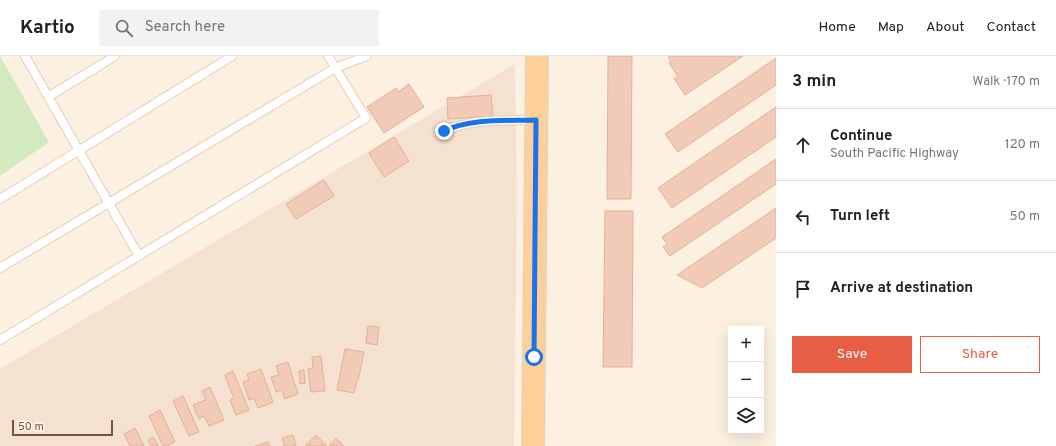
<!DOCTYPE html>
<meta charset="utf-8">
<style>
:root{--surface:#fff;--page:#f2f2f2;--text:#222;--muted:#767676;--line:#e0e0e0;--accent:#e85e44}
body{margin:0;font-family:Overpass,sans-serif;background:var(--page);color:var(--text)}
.controls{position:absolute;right:12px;bottom:12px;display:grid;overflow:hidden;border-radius:0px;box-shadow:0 4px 16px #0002}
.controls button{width:36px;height:36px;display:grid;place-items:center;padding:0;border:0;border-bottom:1px solid var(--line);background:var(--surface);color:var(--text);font:20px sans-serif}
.scale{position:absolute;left:12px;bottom:10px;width:101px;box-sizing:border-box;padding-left:4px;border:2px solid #735448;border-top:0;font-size:11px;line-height:14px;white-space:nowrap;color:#735448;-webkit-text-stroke:3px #fff4e6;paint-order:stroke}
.stop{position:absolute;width:12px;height:12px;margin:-9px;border:3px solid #1a73e8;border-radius:50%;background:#fff}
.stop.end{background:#1a73e8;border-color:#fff;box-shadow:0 1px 4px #0008}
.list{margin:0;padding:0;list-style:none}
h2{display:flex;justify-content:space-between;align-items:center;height:52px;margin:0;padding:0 16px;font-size:17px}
h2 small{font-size:13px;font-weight:400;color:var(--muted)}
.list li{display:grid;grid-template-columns:26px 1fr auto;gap:12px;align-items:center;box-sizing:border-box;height:72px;padding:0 16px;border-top:1px solid var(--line)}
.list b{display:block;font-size:15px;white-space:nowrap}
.list p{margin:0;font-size:13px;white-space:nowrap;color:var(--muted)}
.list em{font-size:13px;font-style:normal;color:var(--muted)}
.actions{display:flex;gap:8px;padding:12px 16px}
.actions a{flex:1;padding:9px 0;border:1px solid var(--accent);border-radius:0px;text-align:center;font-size:14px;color:var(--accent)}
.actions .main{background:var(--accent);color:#fff}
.icon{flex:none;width:22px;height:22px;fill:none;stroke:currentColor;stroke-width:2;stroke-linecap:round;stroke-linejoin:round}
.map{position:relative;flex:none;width:776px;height:390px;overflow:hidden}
header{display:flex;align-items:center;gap:24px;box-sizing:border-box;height:56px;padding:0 20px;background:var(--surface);border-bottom:1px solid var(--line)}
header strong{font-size:19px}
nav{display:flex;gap:22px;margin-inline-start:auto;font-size:14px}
.search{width:280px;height:36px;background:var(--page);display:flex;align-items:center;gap:10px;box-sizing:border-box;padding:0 14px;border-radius:0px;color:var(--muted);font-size:15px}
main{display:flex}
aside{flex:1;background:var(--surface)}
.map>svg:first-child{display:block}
</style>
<header>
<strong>Kartio</strong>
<div class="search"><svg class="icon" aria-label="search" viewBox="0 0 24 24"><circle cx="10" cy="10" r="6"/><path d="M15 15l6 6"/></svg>Search here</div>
<nav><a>Home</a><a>Map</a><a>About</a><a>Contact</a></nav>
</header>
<main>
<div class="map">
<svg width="776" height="390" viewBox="0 0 776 390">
<rect width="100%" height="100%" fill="#fcf0e0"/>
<!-- residential -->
<path fill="#f4e1cf" d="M515,8L517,137L514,390H0V313Z"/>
<!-- green -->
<path fill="#d3e9bf" d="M0,0L49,86L0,120Z"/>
<!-- building -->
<g fill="#f2cbb8" stroke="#e4b098">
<path d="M608,0H632L631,143H607Z"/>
<path d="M669,0H743L685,39L674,23L678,21L669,7L671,6L668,1Z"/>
<path d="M776,2V29L678,96L665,78Z"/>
<path d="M409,28L424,51L384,77L367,51L396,32L398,36Z"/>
<path d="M491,39L493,60L448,63L447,42Z"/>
<path d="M776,51V81L672,152L658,132Z"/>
<path d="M394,81L409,105L384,121L369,97Z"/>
<path d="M776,103V128L670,200L663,191L667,188L662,181Z"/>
<path d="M324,124L334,140L296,163L286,148Z"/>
<path d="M776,152V182L702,232L677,219Z"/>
<path d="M605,155H633L632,311H603Z"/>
<path d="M368,270L379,271L377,289L366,287Z"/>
<path d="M345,293L364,296L358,325H357L354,337L337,334Z"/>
<path d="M321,300L325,335L311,336L308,313L313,312L312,301Z"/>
<path d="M288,306L298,338L285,343L282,334L276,336L271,321L279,319L276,310Z"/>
<path d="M261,313L273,346L258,352L254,342L249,344L243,326L249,324L247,318Z"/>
<path d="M304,314L305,327L300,328L299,315Z"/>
<path d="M233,315L249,354L236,359L230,344L234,343L225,319Z"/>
<path d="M210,331L224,364L209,370L204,360L199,363L193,349L206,344L202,335Z"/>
<path d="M183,340L199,376L189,380L173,345Z"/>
<path d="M160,354L175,386L167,390H163L149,360Z"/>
<path d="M135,372L144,390H130L124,378Z"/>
<path d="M293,379L296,390H284L282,382Z"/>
<path d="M316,379L327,390H305Z"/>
<path d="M153,381L158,389L157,390H151L148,384Z"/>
<path d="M336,382L344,390H329Z"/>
<path d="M268,386L270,390H255Z"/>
</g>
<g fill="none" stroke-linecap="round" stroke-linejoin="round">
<defs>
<g id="service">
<path d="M25,0L139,200"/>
<path d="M48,41L115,0"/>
<path d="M444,75C472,62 506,65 536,64"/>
<path d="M0,143L232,0"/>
<path d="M0,212L335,12L367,0"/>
<path d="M0,284L366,62L328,0"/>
</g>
<path id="primary" d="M533,390L537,0"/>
</defs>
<!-- service casing -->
<use href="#service" stroke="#e2cdbf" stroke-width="10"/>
<!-- primary casing -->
<use href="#primary" stroke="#dbd3cf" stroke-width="24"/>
<!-- service -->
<use href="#service" stroke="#fff" stroke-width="8"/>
<!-- primary -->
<use href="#primary" stroke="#fcd098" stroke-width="22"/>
</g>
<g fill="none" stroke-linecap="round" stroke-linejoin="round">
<!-- route -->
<path stroke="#1a73e8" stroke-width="5" d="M444,75C472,62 506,65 536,64L534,301"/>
</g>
</svg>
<div class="controls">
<button>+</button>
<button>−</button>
<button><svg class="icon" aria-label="layers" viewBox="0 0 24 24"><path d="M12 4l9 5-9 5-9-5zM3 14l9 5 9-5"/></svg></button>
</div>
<div class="scale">50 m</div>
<div class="stop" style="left:534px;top:301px"></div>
<div class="stop end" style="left:444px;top:75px"></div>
</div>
<aside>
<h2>3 min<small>Walk · 170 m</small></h2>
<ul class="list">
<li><svg class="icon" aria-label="ahead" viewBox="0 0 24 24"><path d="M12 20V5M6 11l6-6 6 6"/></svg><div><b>Continue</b><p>South Pacific Highway</p></div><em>120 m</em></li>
<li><svg class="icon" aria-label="left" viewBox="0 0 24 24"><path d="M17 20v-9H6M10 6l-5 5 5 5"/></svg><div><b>Turn left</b></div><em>50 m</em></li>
<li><svg class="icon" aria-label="arrive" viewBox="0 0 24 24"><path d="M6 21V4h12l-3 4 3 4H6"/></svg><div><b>Arrive at destination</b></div></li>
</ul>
<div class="actions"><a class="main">Save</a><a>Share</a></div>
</aside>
</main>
